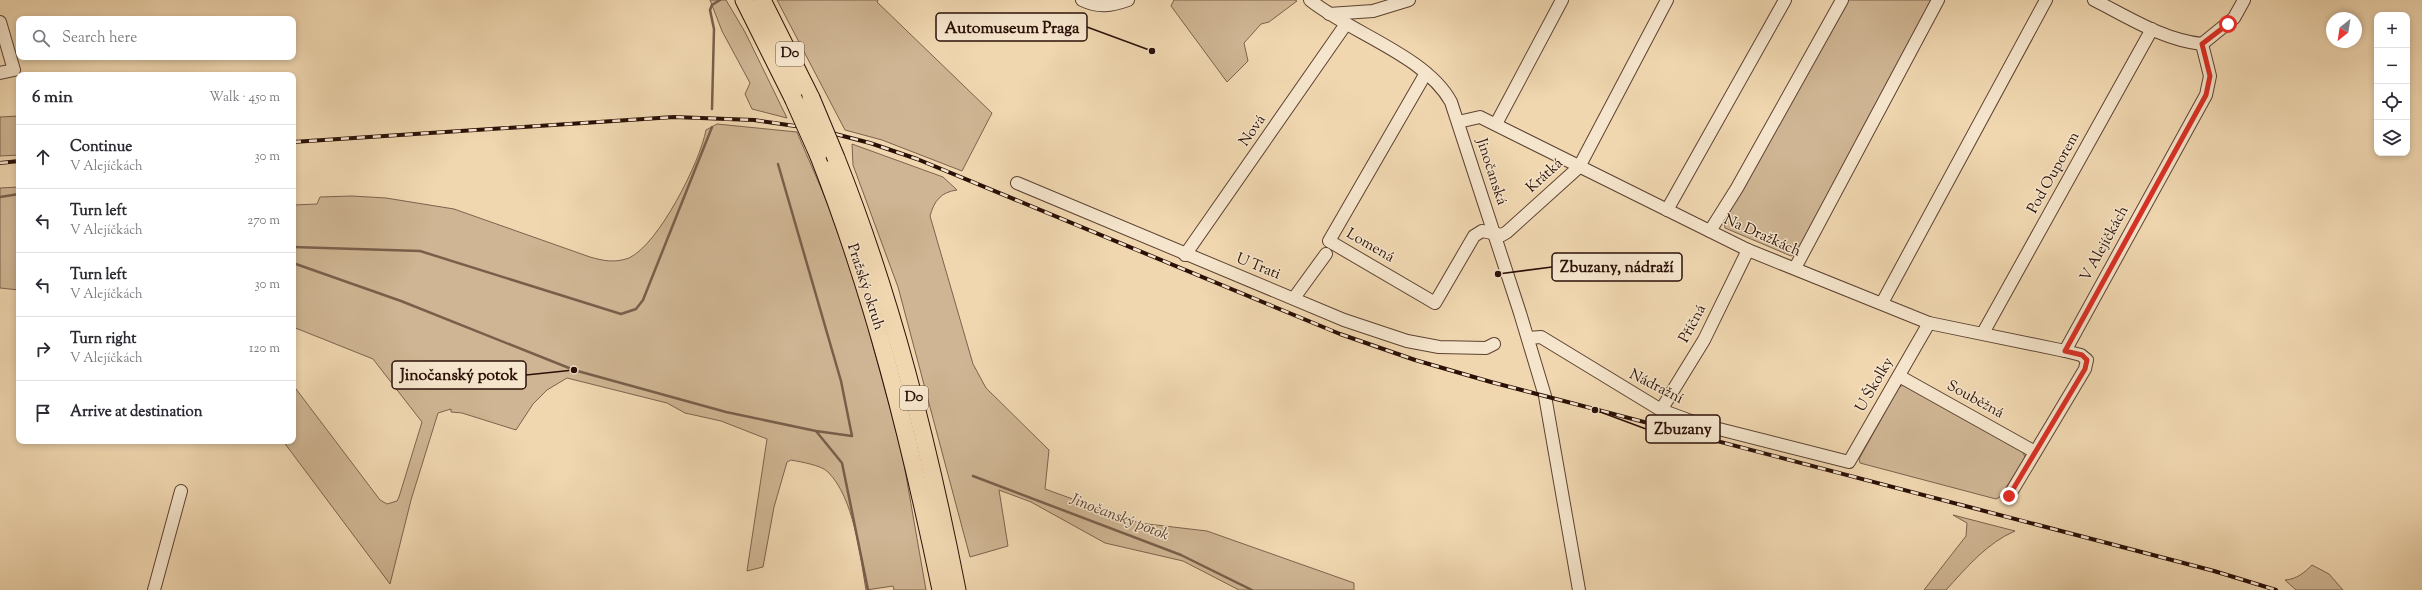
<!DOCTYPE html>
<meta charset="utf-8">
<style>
:root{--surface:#fff;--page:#f7f7f7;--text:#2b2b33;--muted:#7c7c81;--line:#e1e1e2}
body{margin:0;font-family:"Sorts Mill Goudy",serif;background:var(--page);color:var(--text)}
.controls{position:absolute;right:12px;top:12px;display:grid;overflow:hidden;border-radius:8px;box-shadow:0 2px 6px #0003}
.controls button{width:36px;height:36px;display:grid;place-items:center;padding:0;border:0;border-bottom:1px solid var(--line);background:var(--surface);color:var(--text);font:20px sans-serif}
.compass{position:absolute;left:2326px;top:12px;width:36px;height:36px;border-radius:50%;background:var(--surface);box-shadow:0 2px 6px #0003;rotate:210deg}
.stop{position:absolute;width:12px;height:12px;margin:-9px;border:3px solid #d93025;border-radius:50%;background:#fff}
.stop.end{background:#d93025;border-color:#fff;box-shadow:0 1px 4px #0008}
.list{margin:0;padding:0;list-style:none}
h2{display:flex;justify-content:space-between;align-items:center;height:52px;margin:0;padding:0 16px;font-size:17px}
h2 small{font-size:13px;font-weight:400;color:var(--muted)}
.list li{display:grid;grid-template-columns:26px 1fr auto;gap:12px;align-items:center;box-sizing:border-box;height:64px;padding:0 16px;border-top:1px solid var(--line)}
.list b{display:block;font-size:15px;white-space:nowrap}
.list p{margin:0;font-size:13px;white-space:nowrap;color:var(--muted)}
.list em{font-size:13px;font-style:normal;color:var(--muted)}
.icon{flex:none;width:22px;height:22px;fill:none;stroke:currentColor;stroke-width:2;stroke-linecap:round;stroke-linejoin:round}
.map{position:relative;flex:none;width:2422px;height:590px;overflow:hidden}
.search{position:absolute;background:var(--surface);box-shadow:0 2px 6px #0003;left:16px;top:16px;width:280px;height:44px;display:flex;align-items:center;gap:10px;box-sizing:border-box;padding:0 14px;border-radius:8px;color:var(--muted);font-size:15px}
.panel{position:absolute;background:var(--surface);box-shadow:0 2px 6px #0003;left:16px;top:72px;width:280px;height:372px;border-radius:8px}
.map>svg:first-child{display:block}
</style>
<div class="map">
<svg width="2422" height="590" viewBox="0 0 2422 590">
<rect width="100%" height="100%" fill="#f0d7b0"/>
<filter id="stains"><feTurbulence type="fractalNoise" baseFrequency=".005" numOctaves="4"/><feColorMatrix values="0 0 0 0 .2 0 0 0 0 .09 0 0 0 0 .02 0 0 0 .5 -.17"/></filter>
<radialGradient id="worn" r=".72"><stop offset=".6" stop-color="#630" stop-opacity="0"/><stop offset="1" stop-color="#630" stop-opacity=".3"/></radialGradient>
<!-- green -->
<g fill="#cfb593" stroke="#7d624d">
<path d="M710,0H726L745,32L787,118L752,109L745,94L750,83L722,31Z"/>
<path d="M777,0H878L877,2L992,113L962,171L882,140L845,130Z"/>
<path d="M1174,0H1295L1297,1L1269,22L1261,24L1244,43L1248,61L1227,82L1171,6Z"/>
<path d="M1848,0H1933L1796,254L1791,256L1725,228L1724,222Z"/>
<path d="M19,116V155L0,156V117Z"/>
<path d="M717,124L797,132L802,144L856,269L871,339L901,447L926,590H894L893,586L866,590C860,555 854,498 828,472C821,465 801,462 791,460L787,462L774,507L763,567L747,571L767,439L721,421L685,413L667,403L567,378L547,390L533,404L516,430L462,413L451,412V409L438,413L411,500L390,584L283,441H293V385L380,500L387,504L397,501L399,497L422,422L373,359L293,327V205L317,204L320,197L352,196L386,198L454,209L590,257C604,261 615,263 629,258C659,244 700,162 706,130Z"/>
<path d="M852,144L943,177L957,190C941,192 934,201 930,216L973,364L986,388L1049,450L1045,489L1139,523L1207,531L1354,583V590H1239L1183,561L1105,543L1031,502L999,490L1008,546L970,557L898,287L853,165Z"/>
<path d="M19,187V290L0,288V188Z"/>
<path d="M1904,385L2023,451L2025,458L2000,497L1996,499L1860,463L1859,459L1899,387Z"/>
<path d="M1953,515L2015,531C1987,543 1967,567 1946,590H1924L1966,536L1967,523Z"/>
<path d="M2312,565L2329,574L2343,590H2296L2285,580C2297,579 2304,573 2312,565Z"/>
</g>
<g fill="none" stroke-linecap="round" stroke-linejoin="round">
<!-- stream -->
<g stroke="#795f4a" stroke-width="2.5">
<path d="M712,109L714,29L710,10L712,5L720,0"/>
<path d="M0,197L19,194"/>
<path d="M293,247L420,251L621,314L636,309L643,300L712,127"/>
<path d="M293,263L401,301L574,370L726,412L816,431L852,436L841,381L778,164"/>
<path d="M816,431L842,463L868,590"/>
<path d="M973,476L1181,555L1252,590"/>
</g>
<defs>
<g id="minor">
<path d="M1082,0C1099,8 1111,6 1128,0"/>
<path d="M1310,0C1351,33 1426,56 1451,102L1520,313L1545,396L1579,590"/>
<path d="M2094,0C2128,17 2163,40 2202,44"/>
<path d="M1329,14L1373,11L1409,0"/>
<path d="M0,22L14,70L0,73"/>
<path d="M1426,73L1329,241L1435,303L1474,236L1482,231L1502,235L1507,232L1579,167L1667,0"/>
<path d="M1458,122L1480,117L1748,250L1929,323L2065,351"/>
<path d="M1496,124L1562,0"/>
<path d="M1017,183L1344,320L1407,341L1439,347L1486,348L1494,344"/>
<path d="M1667,210L1785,0"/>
<path d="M1710,231L1737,188L1842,0"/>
<path d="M1185,255L1346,24"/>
<path d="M1795,268L1938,0"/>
<path d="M1294,298L1326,254"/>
<path d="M1882,303L2046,0"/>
<path d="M1983,333L2152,29"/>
<path d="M1528,338L1541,337L1661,410L1699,424L1849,462L1929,323"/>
<path d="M1899,376L2035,452"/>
<path d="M1661,410L1704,340L1748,250"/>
<path d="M2009,496L2085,369L2087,360L2081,355L2065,351L2206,95L2210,76L2202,44L2234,18L2244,0"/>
<path d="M154,590L181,491"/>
</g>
<g id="highway">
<path d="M744,0L793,98"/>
<path d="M762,0L811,98"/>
<path d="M818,154C874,296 910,441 941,590"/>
<path d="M836,158C892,298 928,443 957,590"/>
</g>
</defs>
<!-- minor casing -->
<use href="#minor" stroke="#5c4231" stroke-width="14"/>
<!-- highway casing -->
<use href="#highway" stroke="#2b1007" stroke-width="19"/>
<!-- minor -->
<use href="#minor" stroke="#f5e5cc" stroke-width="12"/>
<!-- highway -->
<use href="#highway" stroke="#f0d7b0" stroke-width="17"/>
<defs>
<g id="rail">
<path d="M293,142L674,117L754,120L816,129L870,143L917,159L1340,334L1415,360L1491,382L2214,571L2276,590"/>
<path d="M0,163L19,161"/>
</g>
</defs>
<!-- rail casing -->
<use href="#rail" stroke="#2b1007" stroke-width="4"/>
<!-- rail -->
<use href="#rail" stroke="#f5e5cc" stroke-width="2.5" stroke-dasharray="8" stroke-linecap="butt"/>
<defs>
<g id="highway-bridge">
<path d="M793,98L818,154"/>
<path d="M811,98L836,158"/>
</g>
</defs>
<!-- highway-bridge casing -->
<use href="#highway-bridge" stroke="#2b1007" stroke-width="19" stroke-linecap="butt"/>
<!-- highway-bridge -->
<use href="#highway-bridge" stroke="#f0d7b0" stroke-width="17"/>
</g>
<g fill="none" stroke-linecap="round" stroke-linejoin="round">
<!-- route -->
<path stroke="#d93025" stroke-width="5" d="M2009,496L2085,369L2087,360L2082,355L2065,351L2206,95L2210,76L2202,44L2228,24"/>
</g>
<g text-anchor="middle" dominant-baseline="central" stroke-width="3" stroke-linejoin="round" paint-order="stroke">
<!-- shield labels -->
<g fill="#f5e5cc" stroke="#685042" stroke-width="1">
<rect x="776" y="42" width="28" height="24" rx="3"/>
<rect x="900" y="386" width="28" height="24" rx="3"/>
</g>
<g font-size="14" font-weight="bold" fill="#2b1007">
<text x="790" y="54">D0</text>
<text x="914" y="398">D0</text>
</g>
<!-- street labels -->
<g font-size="15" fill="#2b1007" stroke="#f5e5cc">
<text transform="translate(1253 131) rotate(-55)">Nová</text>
<text transform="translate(1491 172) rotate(72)">Jinočanská</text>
<text transform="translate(2054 173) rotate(-61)">Pod Ouporem</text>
<text transform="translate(1545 176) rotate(-42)">Krátká</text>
<text transform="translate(1762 236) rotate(24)">Na Dražkách</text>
<text transform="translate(2105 244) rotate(-61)">V Alejíčkách</text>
<text transform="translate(1370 246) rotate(30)">Lomená</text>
<text transform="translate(1258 267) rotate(22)">U Trati</text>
<text transform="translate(865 287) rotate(72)">Pražský okruh</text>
<text transform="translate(1693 324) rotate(-62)">Příčná</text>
<text transform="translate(1875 385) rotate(-60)">U Školky</text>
<text transform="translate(1656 387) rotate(27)">Nádražní</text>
<text transform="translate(1975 400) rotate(29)">Souběžná</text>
</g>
<!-- water labels -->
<g font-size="16" font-style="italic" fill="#5f4434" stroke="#f5e5cc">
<text transform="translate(1119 518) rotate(21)">Jinočanský potok</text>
</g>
</g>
<!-- callouts -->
<path fill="none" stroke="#2b1007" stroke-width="1.5" d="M1152 51L1087 27M1498 274L1552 267M574 370L526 375M1595 410L1646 429"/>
<g fill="#2b1007" stroke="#f5e5cc" stroke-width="1.5">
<circle cx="1152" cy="51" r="4"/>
<circle cx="1498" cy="274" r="4"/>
<circle cx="574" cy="370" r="4"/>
<circle cx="1595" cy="410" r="4"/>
</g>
<g fill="#f5e5cc" stroke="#2b1007" stroke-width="1.5">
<rect x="936" y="13" width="151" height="28" rx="4"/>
<rect x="1552" y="253" width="130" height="28" rx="4"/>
<rect x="392" y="361" width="134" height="28" rx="4"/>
<rect x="1646" y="415" width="74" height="28" rx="4"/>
</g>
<g font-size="16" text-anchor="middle" font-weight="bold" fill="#2b1007">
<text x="1012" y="33">Automuseum Praga</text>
<text x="1617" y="272">Zbuzany, nádraží</text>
<text x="459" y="380">Jinočanský potok</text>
<text x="1683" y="434">Zbuzany</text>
</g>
<rect width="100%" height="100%" filter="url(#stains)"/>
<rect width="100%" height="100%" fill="url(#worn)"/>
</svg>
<div class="controls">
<button>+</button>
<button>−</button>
<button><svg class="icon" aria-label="locate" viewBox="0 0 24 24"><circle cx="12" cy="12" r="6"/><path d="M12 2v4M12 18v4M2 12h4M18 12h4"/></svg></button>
<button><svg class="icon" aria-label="layers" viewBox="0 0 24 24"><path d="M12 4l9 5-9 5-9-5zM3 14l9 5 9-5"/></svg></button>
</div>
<svg class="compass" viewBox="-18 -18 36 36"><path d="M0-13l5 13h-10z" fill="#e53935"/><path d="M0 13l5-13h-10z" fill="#7c7c81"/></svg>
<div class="stop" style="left:2228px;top:24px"></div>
<div class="stop end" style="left:2009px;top:496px"></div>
<div class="search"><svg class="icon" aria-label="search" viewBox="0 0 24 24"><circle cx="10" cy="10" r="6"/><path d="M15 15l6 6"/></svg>Search here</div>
<section class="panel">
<h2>6 min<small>Walk · 450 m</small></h2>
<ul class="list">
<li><svg class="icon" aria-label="ahead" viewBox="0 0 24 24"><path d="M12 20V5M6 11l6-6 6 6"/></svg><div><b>Continue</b><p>V Alejíčkách</p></div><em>30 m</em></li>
<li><svg class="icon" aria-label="left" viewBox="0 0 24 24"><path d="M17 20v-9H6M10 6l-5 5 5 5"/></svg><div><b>Turn left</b><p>V Alejíčkách</p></div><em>270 m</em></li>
<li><svg class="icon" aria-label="left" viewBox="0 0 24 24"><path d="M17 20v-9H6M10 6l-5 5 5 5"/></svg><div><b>Turn left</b><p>V Alejíčkách</p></div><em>30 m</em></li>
<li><svg class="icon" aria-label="right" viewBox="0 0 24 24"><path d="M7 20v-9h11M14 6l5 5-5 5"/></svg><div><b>Turn right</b><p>V Alejíčkách</p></div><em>120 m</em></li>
<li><svg class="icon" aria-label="arrive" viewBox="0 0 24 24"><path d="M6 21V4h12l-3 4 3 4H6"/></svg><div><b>Arrive at destination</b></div></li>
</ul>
</section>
</div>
